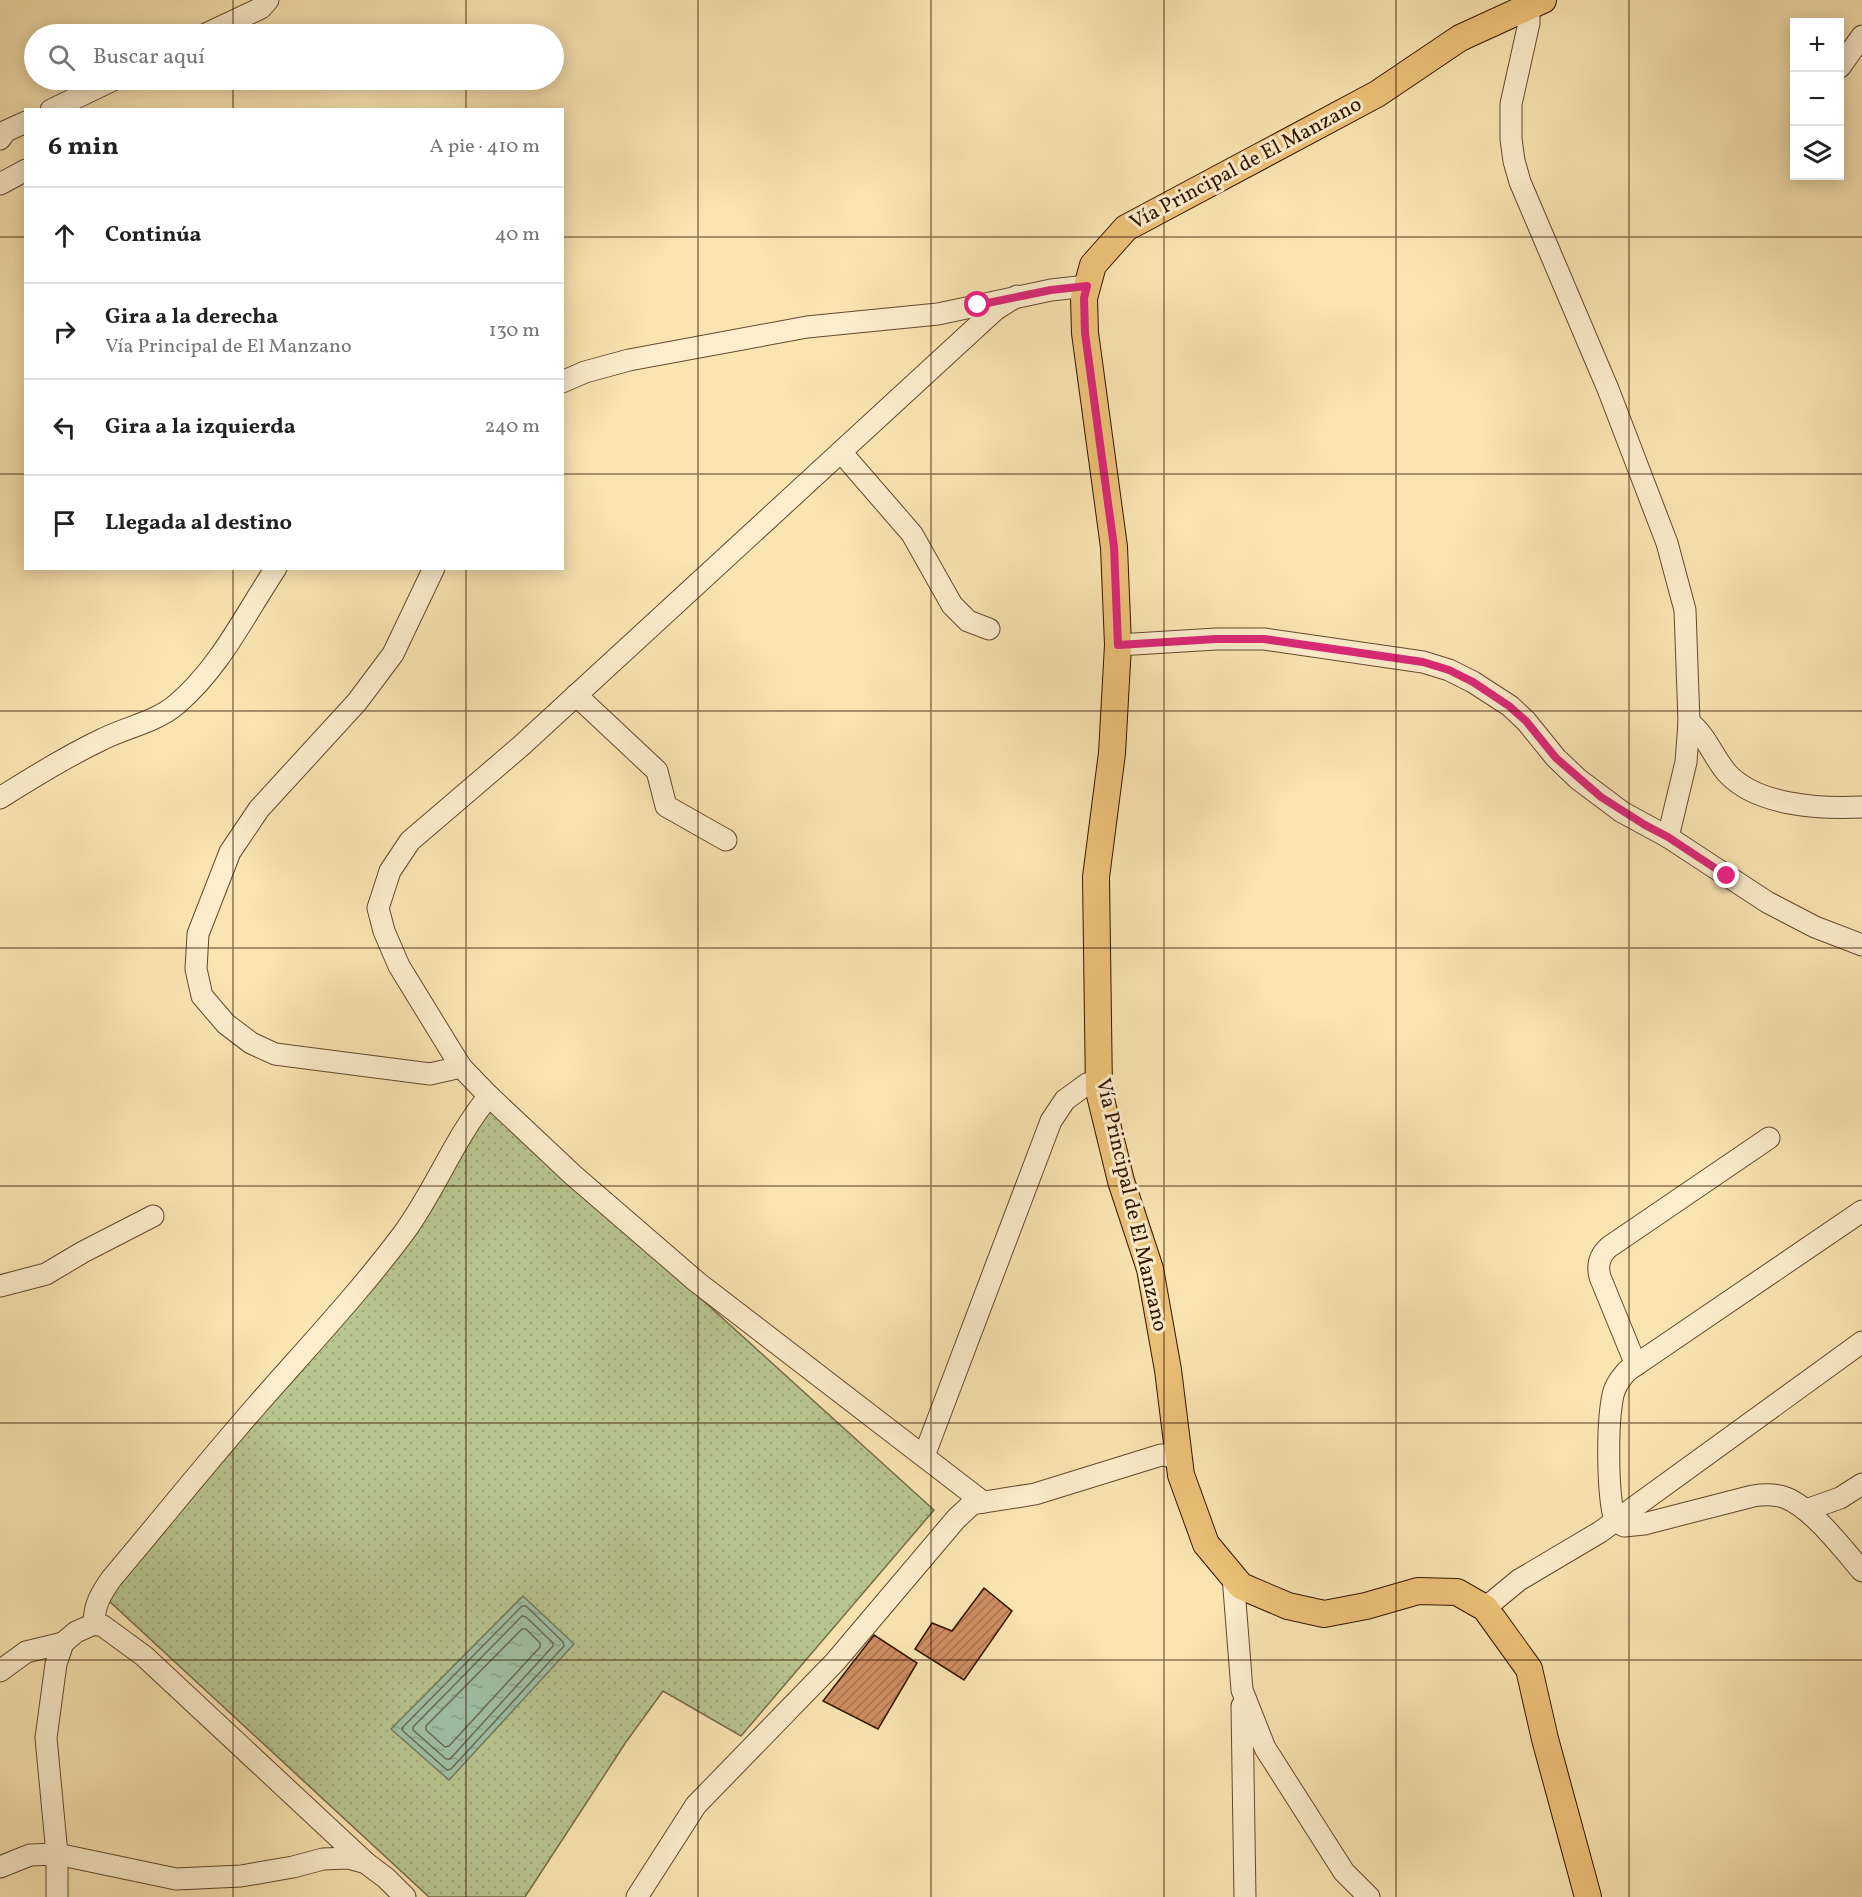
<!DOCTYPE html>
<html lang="es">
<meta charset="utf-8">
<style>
:root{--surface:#fff;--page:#f6f6f6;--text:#222;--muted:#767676;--line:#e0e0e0}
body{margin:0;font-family:Vollkorn,serif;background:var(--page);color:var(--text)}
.controls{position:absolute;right:18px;top:18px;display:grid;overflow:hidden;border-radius:0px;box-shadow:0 3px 15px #0003}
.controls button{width:54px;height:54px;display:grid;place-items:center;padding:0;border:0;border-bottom:2px solid var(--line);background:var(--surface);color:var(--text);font:30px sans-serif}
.stop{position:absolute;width:18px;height:18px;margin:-14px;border:4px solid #db2777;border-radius:50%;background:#fff}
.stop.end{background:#db2777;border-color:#fff;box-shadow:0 2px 6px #0008}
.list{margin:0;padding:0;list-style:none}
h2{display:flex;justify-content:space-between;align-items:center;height:78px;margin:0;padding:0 24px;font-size:26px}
h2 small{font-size:20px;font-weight:400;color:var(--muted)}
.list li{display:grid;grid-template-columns:39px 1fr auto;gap:18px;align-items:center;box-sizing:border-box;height:96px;padding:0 24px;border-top:2px solid var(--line)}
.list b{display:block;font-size:22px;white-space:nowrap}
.list p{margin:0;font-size:20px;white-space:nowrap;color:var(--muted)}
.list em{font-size:20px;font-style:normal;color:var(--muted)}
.icon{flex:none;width:33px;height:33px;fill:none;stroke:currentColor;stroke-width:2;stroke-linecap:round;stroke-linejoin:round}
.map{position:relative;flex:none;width:1862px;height:1897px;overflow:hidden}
.search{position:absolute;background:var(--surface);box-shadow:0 3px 15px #0003;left:24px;top:24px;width:540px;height:66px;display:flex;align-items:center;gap:15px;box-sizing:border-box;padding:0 21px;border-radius:33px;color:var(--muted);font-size:22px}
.panel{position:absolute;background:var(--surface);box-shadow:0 3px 15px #0003;left:24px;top:108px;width:540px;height:462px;border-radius:0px}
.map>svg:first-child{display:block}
</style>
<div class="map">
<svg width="1862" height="1897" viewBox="0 0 1862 1897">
<defs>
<pattern id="grass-dots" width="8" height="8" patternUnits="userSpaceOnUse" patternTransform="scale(1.5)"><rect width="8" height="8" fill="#b9c690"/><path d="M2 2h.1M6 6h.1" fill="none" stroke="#a0a97a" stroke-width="1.8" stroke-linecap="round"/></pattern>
<pattern id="water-ripples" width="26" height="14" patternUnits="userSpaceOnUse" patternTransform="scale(1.5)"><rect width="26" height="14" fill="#a0c0a6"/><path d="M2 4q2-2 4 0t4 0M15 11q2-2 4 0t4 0" fill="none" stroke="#8aa48d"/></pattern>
<pattern id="building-hatch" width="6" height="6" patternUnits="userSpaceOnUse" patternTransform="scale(1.5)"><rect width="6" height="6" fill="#cf8e63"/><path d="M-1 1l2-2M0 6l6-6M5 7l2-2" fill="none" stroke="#a9734f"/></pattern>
</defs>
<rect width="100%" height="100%" fill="#fae5b2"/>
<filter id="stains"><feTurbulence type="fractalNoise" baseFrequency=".00333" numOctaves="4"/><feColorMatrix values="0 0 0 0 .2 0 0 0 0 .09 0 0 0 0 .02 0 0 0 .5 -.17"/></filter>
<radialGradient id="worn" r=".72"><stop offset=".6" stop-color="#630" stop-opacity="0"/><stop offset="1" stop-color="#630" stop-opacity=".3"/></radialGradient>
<!-- grass -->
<path fill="url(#grass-dots)" stroke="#766c48" stroke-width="1.5" d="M495,1096L580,1189L934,1510L741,1736L663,1691L626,1742L525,1897H429L95,1588L272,1396Z"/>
<!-- water -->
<path fill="url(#water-ripples)" stroke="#747b64" stroke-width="1.5" d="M523,1596L574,1644L449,1780L391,1729Z"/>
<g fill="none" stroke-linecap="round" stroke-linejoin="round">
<!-- shore -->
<g stroke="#6a6a54" stroke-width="1.5">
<path d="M522,1606H526L563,1642L564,1646L451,1769L447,1770L403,1731L402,1728Z"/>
<path d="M522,1616L526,1617L553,1643V1646L450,1759H446L413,1730V1727Z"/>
<path d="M522,1629H526L540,1643V1647L449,1746L445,1747L426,1730V1726Z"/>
</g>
</g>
<!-- building -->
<g fill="url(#building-hatch)" stroke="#331301" stroke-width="1.5">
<path d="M984,1588L1012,1611L964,1680L915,1649L932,1623L952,1631Z"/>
<path d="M874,1635L917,1663L878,1729L823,1701Z"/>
</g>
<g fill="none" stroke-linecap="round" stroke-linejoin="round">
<defs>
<g id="minor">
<path d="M1529,7V23L1511,104V139L1514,161L1520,182L1540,229L1608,389L1667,543L1685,610L1689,722L1686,762L1668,837"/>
<path d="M206,34L261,8L268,0"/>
<path d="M1840,67L1862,36"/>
<path d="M51,110L113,80"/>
<path d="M0,139L6,131L26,122"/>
<path d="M0,184L26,170"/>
<path d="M562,382L585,372L629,360L807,327L938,314L1051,290L1087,286"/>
<path d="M841,452L912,534L952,605L968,621L989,629"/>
<path d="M434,568L393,654L357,702L259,809L230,852L198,934L196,969L202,996L226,1024L251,1043L275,1054L430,1074L461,1067"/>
<path d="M1118,645L1216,639H1264L1423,662L1449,670L1473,682L1510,706L1526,721L1556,758L1578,779L1622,812L1668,837L1767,902L1815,927L1862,945"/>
<path d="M576,695L657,771L666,806L726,840"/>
<path d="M1689,722C1707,736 1713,757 1727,773C1757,806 1821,809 1862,807"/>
<path d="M0,798C33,777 67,756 103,739C127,727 156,722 177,704C221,666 244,616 276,568"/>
<path d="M1862,1211L1627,1371C1621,1378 1615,1385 1613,1395C1607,1423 1607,1494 1615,1521L1624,1526L1644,1524L1753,1496C1765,1494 1776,1494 1786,1498C1812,1508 1843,1549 1862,1571"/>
<path d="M0,1286L46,1274L83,1252L153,1216"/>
<path d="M1636,1365L1600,1277C1597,1265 1599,1256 1609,1247L1769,1138"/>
<path d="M924,1456L1051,1121L1065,1100L1087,1084L1099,1091"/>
<path d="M983,1502L697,1282L573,1175L489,1096L461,1067L399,966L384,931L378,908L390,871L410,841L521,746L995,310L1017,296"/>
<path d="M1806,1510L1840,1498L1862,1484"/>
<path d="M1233,1576L1242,1690L1265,1748L1344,1872L1369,1897"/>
<path d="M1485,1608L1519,1580L1600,1532L1862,1342"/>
<path d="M94,1624C94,1605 101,1593 112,1578C161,1520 208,1461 258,1404C307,1348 358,1294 403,1234C435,1191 454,1138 489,1096"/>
<path d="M0,1671L26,1652L63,1643"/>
<path d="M1242,1706L1245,1897"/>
<path d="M0,1867L30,1855L57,1854L176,1879L241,1876L293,1867L323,1859L348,1858L366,1863L386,1878L405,1897"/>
<path d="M57,1897V1854L46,1738L56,1664L63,1643L76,1632L94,1624L103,1626L144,1656L366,1863"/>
<path d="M637,1897L696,1805L835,1662L956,1519L972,1504L1035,1494L1161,1455L1178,1457L1181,1473"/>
</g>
<path id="major" d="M1543,0L1460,38L1377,94L1126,228L1093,265L1084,298L1085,333L1114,547L1118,645L1112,753L1096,877L1099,1091L1121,1181L1150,1269L1168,1370L1181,1475L1206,1544L1241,1586L1288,1606L1324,1614L1366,1606L1418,1591L1457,1592L1485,1608L1529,1669L1545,1739L1588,1897"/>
</defs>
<!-- minor casing -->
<use href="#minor" stroke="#65482d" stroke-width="23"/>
<!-- major casing -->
<use href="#major" stroke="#331301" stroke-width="28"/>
<!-- minor -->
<use href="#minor" stroke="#fceecd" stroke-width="21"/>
<!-- major -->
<use href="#major" stroke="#edc279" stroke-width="26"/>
</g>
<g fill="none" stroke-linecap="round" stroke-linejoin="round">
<!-- route -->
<path stroke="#db2777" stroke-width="8" d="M978,305L1051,290L1087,286L1084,298L1085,333L1114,547L1118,645L1216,639H1264L1423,662L1449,670L1473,682L1509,706L1526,721L1556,758L1601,797L1645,825L1668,837L1727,876"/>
</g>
<!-- grid -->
<path fill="none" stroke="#331301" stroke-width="1.5" stroke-opacity="0.55" d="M233,0V34M466,0V34M698,0V1897M931,0V1897M1164,0V1897M1396,0V1897M1629,0V1897M233,80V110M466,80V110M0,237H26M562,237H1862M0,474H26M562,474H1862M233,568V1897M466,568V1897M0,711H1862M0,948H1862M0,1186H1862M0,1423H1862M0,1660H1862"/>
<g text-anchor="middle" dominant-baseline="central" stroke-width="6" stroke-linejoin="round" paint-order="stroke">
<!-- street labels -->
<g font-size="21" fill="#331301" stroke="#fceecd">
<text transform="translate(1246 164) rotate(-28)">Vía Principal de El Manzano</text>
<text transform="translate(1131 1205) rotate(77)">Vía Principal de El Manzano</text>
</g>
</g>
<rect width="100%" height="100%" filter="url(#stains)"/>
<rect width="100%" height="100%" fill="url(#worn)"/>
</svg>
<div class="controls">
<button>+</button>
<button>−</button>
<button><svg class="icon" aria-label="layers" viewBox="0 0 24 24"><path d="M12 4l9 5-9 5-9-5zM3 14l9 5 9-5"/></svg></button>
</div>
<div class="stop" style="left:978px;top:305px"></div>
<div class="stop end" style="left:1727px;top:876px"></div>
<div class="search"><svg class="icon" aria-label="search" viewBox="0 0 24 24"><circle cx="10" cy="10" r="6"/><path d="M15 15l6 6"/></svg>Buscar aquí</div>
<section class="panel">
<h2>6 min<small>A pie · 410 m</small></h2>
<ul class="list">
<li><svg class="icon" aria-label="ahead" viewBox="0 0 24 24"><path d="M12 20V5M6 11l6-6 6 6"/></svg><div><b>Continúa</b></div><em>40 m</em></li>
<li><svg class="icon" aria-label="right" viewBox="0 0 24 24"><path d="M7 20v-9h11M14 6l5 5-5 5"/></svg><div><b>Gira a la derecha</b><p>Vía Principal de El Manzano</p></div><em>130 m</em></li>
<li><svg class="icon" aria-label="left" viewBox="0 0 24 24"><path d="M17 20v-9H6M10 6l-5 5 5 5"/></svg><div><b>Gira a la izquierda</b></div><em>240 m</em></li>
<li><svg class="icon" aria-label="arrive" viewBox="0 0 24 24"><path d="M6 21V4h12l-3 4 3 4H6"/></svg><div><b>Llegada al destino</b></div></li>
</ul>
</section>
</div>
